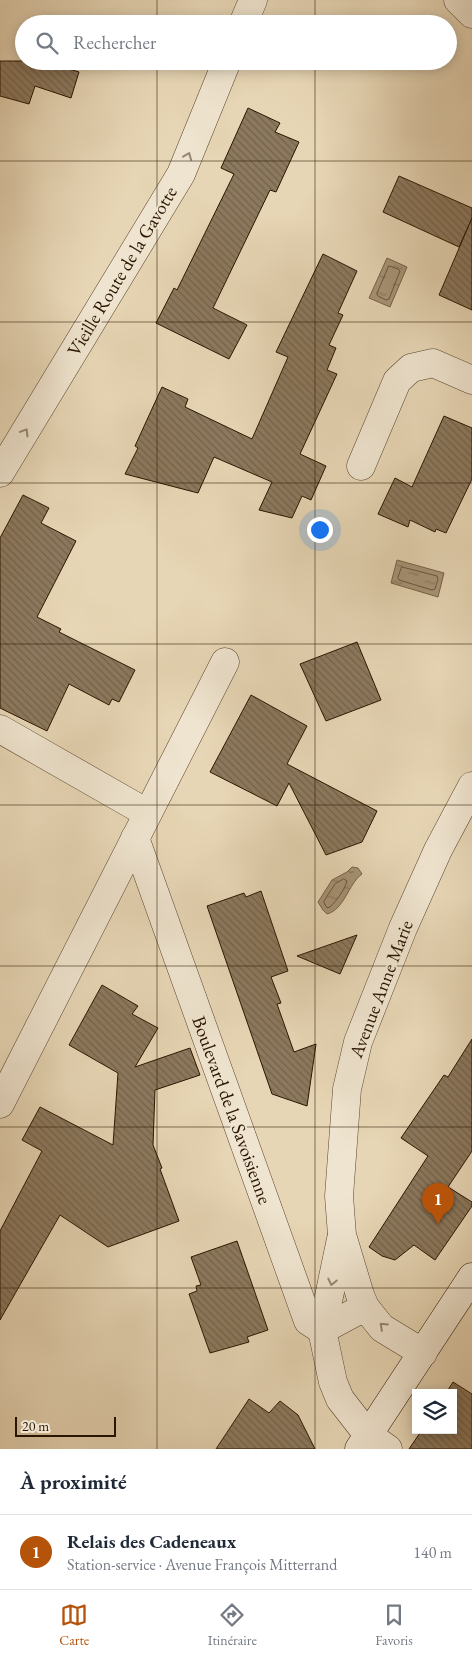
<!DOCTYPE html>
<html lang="fr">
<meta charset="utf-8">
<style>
:root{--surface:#fff;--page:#f6f6f7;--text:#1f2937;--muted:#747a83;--line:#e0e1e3;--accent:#b45309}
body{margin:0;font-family:"EB Garamond",serif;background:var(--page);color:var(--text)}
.controls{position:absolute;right:15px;bottom:15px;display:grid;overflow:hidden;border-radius:0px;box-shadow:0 2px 12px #0003}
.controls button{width:45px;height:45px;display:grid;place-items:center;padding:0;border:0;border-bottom:1px solid var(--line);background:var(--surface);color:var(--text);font:25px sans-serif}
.scale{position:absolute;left:15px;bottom:12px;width:101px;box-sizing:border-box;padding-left:5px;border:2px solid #2a1500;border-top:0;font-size:14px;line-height:18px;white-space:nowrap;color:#2a1500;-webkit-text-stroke:4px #efe4cf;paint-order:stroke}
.you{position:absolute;left:319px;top:529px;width:18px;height:18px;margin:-12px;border:4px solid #fff;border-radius:50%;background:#1a73e8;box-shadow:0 0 0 8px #1a73e833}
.badge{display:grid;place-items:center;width:32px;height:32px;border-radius:50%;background:var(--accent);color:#fff;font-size:16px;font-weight:700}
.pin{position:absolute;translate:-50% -41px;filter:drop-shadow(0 1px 2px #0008)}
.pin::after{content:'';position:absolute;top:26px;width:18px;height:15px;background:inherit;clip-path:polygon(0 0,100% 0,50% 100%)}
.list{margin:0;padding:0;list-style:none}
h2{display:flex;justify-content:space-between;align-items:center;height:65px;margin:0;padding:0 20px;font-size:21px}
h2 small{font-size:16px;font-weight:400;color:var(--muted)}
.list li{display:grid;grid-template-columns:32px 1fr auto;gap:15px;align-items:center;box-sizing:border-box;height:75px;padding:0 20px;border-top:1px solid var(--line)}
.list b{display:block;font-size:19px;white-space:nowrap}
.list p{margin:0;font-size:16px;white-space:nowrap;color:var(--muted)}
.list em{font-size:16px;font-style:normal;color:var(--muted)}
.icon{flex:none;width:28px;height:28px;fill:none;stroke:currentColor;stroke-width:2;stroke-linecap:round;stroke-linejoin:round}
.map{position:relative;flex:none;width:472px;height:1449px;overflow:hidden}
.search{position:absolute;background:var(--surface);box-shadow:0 2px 12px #0003;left:15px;right:15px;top:15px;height:55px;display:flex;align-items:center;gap:12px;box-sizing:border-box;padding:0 18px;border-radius:28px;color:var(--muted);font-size:19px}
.sheet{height:140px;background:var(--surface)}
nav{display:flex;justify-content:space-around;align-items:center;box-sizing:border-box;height:70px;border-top:1px solid var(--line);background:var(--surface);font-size:14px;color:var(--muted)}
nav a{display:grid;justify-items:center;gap:2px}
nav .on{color:var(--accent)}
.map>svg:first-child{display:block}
</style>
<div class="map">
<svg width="472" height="1449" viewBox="0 0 472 1449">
<defs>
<pattern id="water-ripples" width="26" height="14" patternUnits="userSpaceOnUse" patternTransform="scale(1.25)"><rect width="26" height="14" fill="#a79477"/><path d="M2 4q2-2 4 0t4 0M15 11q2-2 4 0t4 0" fill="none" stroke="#88785f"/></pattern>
<pattern id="building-back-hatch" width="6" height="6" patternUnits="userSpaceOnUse" patternTransform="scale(1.25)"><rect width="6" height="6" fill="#8c795e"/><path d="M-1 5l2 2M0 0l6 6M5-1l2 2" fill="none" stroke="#73624b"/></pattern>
</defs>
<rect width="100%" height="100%" fill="#e7d6b5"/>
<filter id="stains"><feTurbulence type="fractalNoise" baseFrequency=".004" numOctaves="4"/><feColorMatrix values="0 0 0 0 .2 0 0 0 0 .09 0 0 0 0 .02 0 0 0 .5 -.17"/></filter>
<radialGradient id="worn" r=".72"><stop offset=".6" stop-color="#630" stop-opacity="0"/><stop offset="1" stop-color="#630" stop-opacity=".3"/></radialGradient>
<!-- water -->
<g fill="url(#water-ripples)" stroke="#756147">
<path d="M387,258L407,267L390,307L369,298Z"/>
<path d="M397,560L444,573L438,597L391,583Z"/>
<path d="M352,867L358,868L362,874C348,884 345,909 327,914L323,910L318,902L332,880L347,872Z"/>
</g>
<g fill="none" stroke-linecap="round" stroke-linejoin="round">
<!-- shore -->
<g stroke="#68543c" stroke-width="1">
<path d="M389,266L398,269L400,271L389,299L386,300L378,296L377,294Z"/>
<path d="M402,567L437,576L438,579L435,589L432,590L399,580L398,578Z"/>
<path d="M344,879L347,881C344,891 337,900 330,907L327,908L324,903V901L335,884Z"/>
</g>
</g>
<!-- building -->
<g fill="url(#building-back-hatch)" stroke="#2a1500">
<path d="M0,61H43L79,72L71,98L35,86L29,104L0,96Z"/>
<path d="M248,108L280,123L275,132L299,142L276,192L270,190L213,308L247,325L229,359L156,323L174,288L177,290L234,174L221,168Z"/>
<path d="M399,176L472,208V218L459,247L383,212Z"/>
<path d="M472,218V310L439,295Z"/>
<path d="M323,254L357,271L338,313L343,315L329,345L336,348L327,370L337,374L300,454L326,466L311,500L302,496L292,518L259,510L272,482L214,457L198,493L125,474L138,448L135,446L162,387L188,399L185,407L252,439L288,357L276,352Z"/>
<path d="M444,416L472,428V479L446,533L436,529L435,532L410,520L408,527L378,514L395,478L412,487Z"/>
<path d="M23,495L49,508L41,523L76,541L37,617L61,629L59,632L135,670L119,702L112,699L109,705L69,684L47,731L0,708V538Z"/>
<path d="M357,642L381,700L326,721L300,664Z"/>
<path d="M251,695L307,726L287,764L377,811L362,842L326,855L289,783L277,806L210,772Z"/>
<path d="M261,891L288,971L271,977L281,1003L277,1004L294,1052L316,1044L307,1106L272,1094L207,906L244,893L246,897Z"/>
<path d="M357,935L340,974L297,956Z"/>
<path d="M102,985L138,1006L132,1014L158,1028L135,1067L190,1048L200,1075L155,1090L153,1145L162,1168L160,1169L179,1221L108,1247L60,1215L0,1320V1231L42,1151L22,1140L40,1107L113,1145L118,1073L69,1045Z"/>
<path d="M472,1039V1151L448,1187L472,1202V1206L435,1260L414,1245L395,1260L382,1256L369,1247L428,1156L401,1138L444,1075L448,1077Z"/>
<path d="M237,1241L268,1330L247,1337L249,1342L210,1353L189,1294L197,1291L196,1286L201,1285L191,1257Z"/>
<path d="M453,1382L472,1394V1449H409L422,1430H453V1393H446Z"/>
<path d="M249,1399L269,1413L280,1401L298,1415L315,1449H216Z"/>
</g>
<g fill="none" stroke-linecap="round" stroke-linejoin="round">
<defs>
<g id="minor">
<path d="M243,24L253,0"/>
<path d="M361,466L397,381L411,368L433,363L472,380"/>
<path d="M0,473L181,174L227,61"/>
<path d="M0,729L147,813"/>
<path d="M135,838L308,1321L322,1330L365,1307"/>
<path d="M0,1104L225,662"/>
<path d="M368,1435L388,1449"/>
</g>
<g id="tertiary">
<path d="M458,0L472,14"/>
<path d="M341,1239L322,1330L333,1382L340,1399L368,1435"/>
<path d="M423,1353L382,1328L365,1307L360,1295L342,1235L339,1196L347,1089L358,1042L403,928L438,850L472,786"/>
</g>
<path id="secondary" d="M359,1449L472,1277"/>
</defs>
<!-- minor casing -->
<use href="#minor" stroke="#59452d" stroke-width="29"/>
<!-- tertiary casing -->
<use href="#tertiary" stroke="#59452d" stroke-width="29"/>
<!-- secondary casing -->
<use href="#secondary" stroke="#2a1500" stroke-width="29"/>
<!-- minor -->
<use href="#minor" stroke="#efe4cf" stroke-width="28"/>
<!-- tertiary -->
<use href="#tertiary" stroke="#efe4cf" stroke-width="28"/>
<!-- secondary -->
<use href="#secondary" stroke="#efe4cf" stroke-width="28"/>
</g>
<!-- one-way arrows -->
<defs><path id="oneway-chevron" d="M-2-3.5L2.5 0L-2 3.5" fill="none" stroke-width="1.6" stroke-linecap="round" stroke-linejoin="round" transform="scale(1.25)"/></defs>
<g stroke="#968772">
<use href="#oneway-chevron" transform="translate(188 156) rotate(-68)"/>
<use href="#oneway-chevron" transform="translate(25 432) rotate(-59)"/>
<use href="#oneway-chevron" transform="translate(332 1282) rotate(102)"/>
<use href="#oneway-chevron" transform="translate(383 1326) rotate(-137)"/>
</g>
<!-- grid -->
<path fill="none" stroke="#2a1500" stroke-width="1" stroke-opacity="0.55" d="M157,0V24M315,0V24M157,61V1449M315,61V1449M0,161H472M0,322H472M0,483H472M0,644H472M0,805H472M0,966H472M0,1127H472M0,1288H472"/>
<g text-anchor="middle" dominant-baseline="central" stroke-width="4" stroke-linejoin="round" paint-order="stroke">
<!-- street labels -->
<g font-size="19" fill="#2a1500" stroke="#efe4cf">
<text transform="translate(122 271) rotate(-59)">Vieille Route de la Gavotte</text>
<text transform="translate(381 989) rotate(-69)">Avenue Anne Marie</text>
<text transform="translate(232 1110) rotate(70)">Boulevard de la Savoisienne</text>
</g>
</g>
<rect width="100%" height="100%" filter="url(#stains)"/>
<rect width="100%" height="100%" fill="url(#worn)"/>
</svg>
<div class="controls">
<button><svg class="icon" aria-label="layers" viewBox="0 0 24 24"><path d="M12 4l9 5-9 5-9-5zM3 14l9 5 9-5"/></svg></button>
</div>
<div class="scale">20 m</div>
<div class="you"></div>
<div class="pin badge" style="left:438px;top:1224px">1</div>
<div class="search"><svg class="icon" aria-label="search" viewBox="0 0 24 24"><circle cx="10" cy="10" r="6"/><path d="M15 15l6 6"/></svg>Rechercher</div>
</div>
<section class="sheet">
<h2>À proximité<small></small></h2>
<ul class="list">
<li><span class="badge">1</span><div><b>Relais des Cadeneaux</b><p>Station-service · Avenue François Mitterrand</p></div><em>140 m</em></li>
</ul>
</section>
<nav>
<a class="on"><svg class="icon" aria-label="map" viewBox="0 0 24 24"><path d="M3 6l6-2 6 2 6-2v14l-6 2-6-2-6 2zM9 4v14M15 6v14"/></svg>Carte</a>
<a><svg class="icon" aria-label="directions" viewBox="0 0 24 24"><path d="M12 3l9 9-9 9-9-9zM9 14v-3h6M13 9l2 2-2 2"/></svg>Itinéraire</a>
<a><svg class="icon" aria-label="saved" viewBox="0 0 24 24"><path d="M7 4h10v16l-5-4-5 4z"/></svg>Favoris</a>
</nav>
